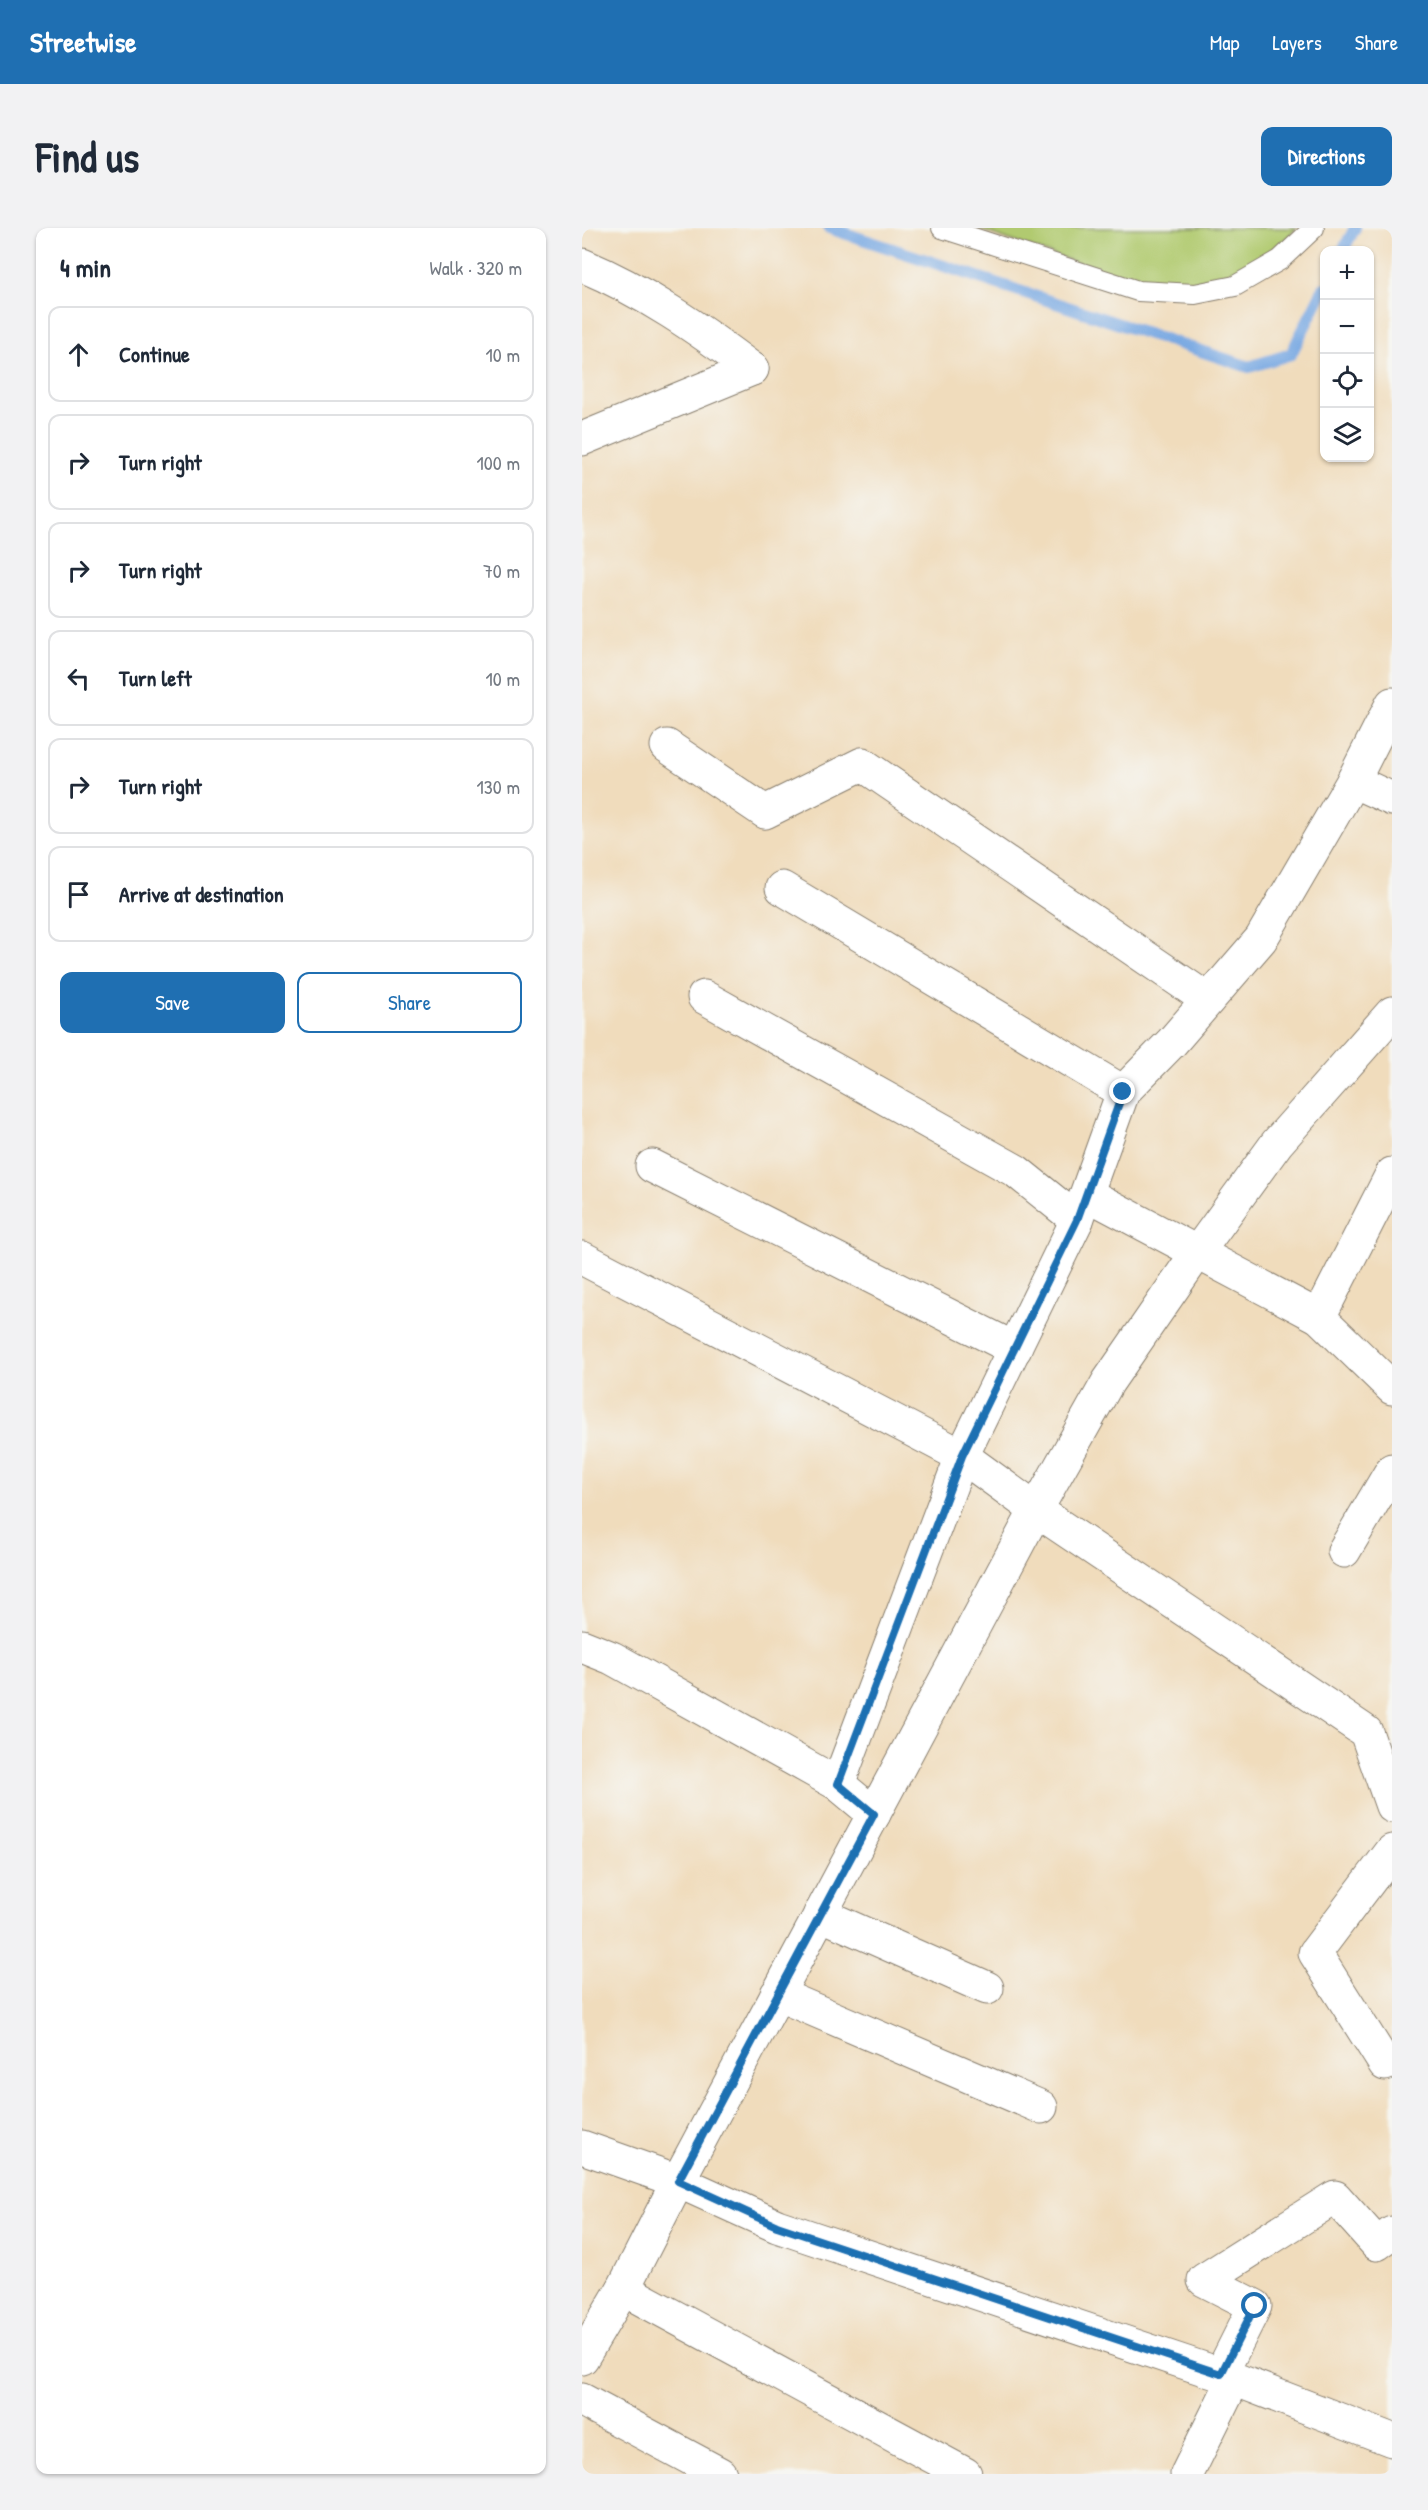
<!DOCTYPE html>
<meta charset="utf-8">
<style>
:root{--surface:#fff;--page:#f2f2f3;--text:#1f2937;--muted:#747a83;--line:#e0e1e3;--accent:#1f6fb2}
body{margin:0;font-family:"Patrick Hand",sans-serif;background:var(--page);color:var(--text)}
.controls{position:absolute;right:18px;top:18px;display:grid;overflow:hidden;border-radius:12px;box-shadow:0 2px 4px #0004}
.controls button{width:54px;height:54px;display:grid;place-items:center;padding:0;border:0;border-bottom:2px solid var(--line);background:var(--surface);color:var(--text);font:30px sans-serif}
.stop{position:absolute;width:18px;height:18px;margin:-14px;border:4px solid #1f6fb2;border-radius:50%;background:#fff}
.stop.end{background:#1f6fb2;border-color:#fff;box-shadow:0 2px 6px #0008}
.list{margin:0;padding:0;list-style:none}
h2{display:flex;justify-content:space-between;align-items:center;height:78px;margin:0;padding:0 24px;font-size:26px}
h2 small{font-size:20px;font-weight:400;color:var(--muted)}
.list li{display:grid;grid-template-columns:39px 1fr auto;gap:18px;align-items:center;box-sizing:border-box;height:96px;margin:0 12px 12px;padding:0 12px;border:2px solid var(--line);border-radius:12px}
.list b{display:block;font-size:22px;white-space:nowrap}
.list em{font-size:20px;font-style:normal;color:var(--muted)}
.actions{display:flex;gap:12px;padding:18px 24px}
.actions a{flex:1;padding:14px 0;border:2px solid var(--accent);border-radius:12px;text-align:center;font-size:21px;color:var(--accent)}
.actions .main{background:var(--accent);color:#fff}
.icon{flex:none;width:33px;height:33px;fill:none;stroke:currentColor;stroke-width:2;stroke-linecap:round;stroke-linejoin:round}
.map{position:relative;flex:none;width:810px;height:2246px;overflow:hidden;border-radius:12px}
header{display:flex;align-items:center;gap:36px;box-sizing:border-box;height:84px;padding:0 30px;background:var(--accent);color:#fff}
header strong{font-size:28px}
nav{display:flex;gap:33px;margin-inline-start:auto;font-size:21px}
.intro{display:flex;align-items:center;justify-content:space-between;box-sizing:border-box;height:144px;padding:0 36px}
h1{margin:0;font-size:42px}
.button{padding:15px 27px;border-radius:12px;background:var(--accent);color:#fff;font-size:21px;font-weight:700}
main{display:flex;gap:36px;padding:0 36px}
aside{flex:1;background:var(--surface);border-radius:12px;box-shadow:0 2px 4px #0004}
.map>svg:first-child{display:block}
</style>
<header>
<strong>Streetwise</strong>
<nav><a>Map</a><a>Layers</a><a>Share</a></nav>
</header>
<div class="intro"><h1>Find us</h1><a class="button">Directions</a></div>
<main>
<aside>
<h2>4 min<small>Walk · 320 m</small></h2>
<ul class="list">
<li><svg class="icon" aria-label="ahead" viewBox="0 0 24 24"><path d="M12 20V5M6 11l6-6 6 6"/></svg><div><b>Continue</b></div><em>10 m</em></li>
<li><svg class="icon" aria-label="right" viewBox="0 0 24 24"><path d="M7 20v-9h11M14 6l5 5-5 5"/></svg><div><b>Turn right</b></div><em>100 m</em></li>
<li><svg class="icon" aria-label="right" viewBox="0 0 24 24"><path d="M7 20v-9h11M14 6l5 5-5 5"/></svg><div><b>Turn right</b></div><em>70 m</em></li>
<li><svg class="icon" aria-label="left" viewBox="0 0 24 24"><path d="M17 20v-9H6M10 6l-5 5 5 5"/></svg><div><b>Turn left</b></div><em>10 m</em></li>
<li><svg class="icon" aria-label="right" viewBox="0 0 24 24"><path d="M7 20v-9h11M14 6l5 5-5 5"/></svg><div><b>Turn right</b></div><em>130 m</em></li>
<li><svg class="icon" aria-label="arrive" viewBox="0 0 24 24"><path d="M6 21V4h12l-3 4 3 4H6"/></svg><div><b>Arrive at destination</b></div></li>
</ul>
<div class="actions"><a class="main">Save</a><a>Share</a></div>
</aside>
<div class="map">
<svg width="810" height="2246" viewBox="0 0 810 2246">
<rect width="100%" height="100%" fill="#f6f6f2"/>
<filter id="ink" filterUnits="userSpaceOnUse"><feTurbulence type="fractalNoise" baseFrequency=".0167" numOctaves="2"/><feDisplacementMap in="SourceGraphic" scale="12" xChannelSelector="R" yChannelSelector="G"/><feConvolveMatrix kernelMatrix="1 2 1 2 8 2 1 2 1" color-interpolation-filters="sRGB"/></filter>
<filter id="wash" filterUnits="userSpaceOnUse"><feTurbulence type="fractalNoise" baseFrequency=".008" numOctaves="4" result="noise"/><feDisplacementMap in="SourceGraphic" scale="24" xChannelSelector="R" yChannelSelector="G"/><feGaussianBlur stdDeviation="1.35" result="paint"/><feColorMatrix in="noise" values="0 0 0 0 0 0 0 0 0 0 0 0 0 0 0 0 0 1.4 0 .05"/><feComposite in="paint" operator="in"/></filter>
<g filter="url(#wash)">
<rect width="100%" height="100%" fill="#f0dcbc"/>
<!-- grass -->
<path fill="#b1ca6f" stroke="#667346" stroke-width="1.5" d="M393,0H715C690,25 661,44 626,52C563,67 455,20 393,0Z"/>
<g fill="none" stroke-linecap="round" stroke-linejoin="round">
<!-- stream -->
<g stroke="#78a8e2" stroke-width="12">
<path d="M247,0L667,139L709,126L742,60"/>
<path d="M761,22L773,0"/>
</g>
</g>
</g>
<g filter="url(#ink)">
<g fill="none" stroke-linecap="round" stroke-linejoin="round">
<defs>
<path id="service" d="M360,0L556,63L613,66L653,58L698,32L732,0"/>
<g id="minor">
<path d="M0,37C62,63 117,101 170,141"/>
<path d="M0,211L170,141"/>
<path d="M85,518L183,584L280,536L626,772"/>
<path d="M771,553L810,571"/>
<path d="M200,660L541,864"/>
<path d="M122,769L434,943L495,992"/>
<path d="M70,938L433,1121"/>
<path d="M505,966L737,1089L810,1160"/>
<path d="M0,1030L380,1228L454,1282L784,1504L810,1578"/>
<path d="M737,1089L810,946"/>
<path d="M762,1323L810,1242"/>
<path d="M0,1418L30,1430L256,1556L292,1586"/>
<path d="M256,1556L380,1228L495,992L541,864L590,814L679,711L771,553L810,476"/>
<path d="M810,1623L733,1725L803,1836L810,1833"/>
<path d="M238,1686L405,1760"/>
<path d="M195,1766L459,1879"/>
<path d="M0,1919L96,1953L195,1998L652,2151L810,2212"/>
<path d="M41,2061L383,2246"/>
<path d="M639,2146L673,2078L622,2052L753,1969L795,2016L810,2005"/>
<path d="M0,2172L138,2246"/>
<path d="M605,2246L652,2151"/>
</g>
<path id="tertiary" d="M0,2130L41,2061L96,1953L454,1282L526,1154L615,1025L695,915L810,785"/>
</defs>
<!-- service casing -->
<use href="#service" stroke="#867c6c" stroke-width="22"/>
<!-- minor casing -->
<use href="#minor" stroke="#867c6c" stroke-width="35"/>
<!-- tertiary casing -->
<use href="#tertiary" stroke="#867c6c" stroke-width="35"/>
<!-- service -->
<use href="#service" stroke="#fff" stroke-width="20"/>
<!-- minor -->
<use href="#minor" stroke="#fff" stroke-width="33"/>
<!-- tertiary -->
<use href="#tertiary" stroke="#fff" stroke-width="33"/>
</g>
</g>
<g fill="none" stroke-linecap="round" stroke-linejoin="round" filter="url(#ink)">
<!-- route -->
<path stroke="#1f6fb2" stroke-width="8" d="M541,864L495,992L380,1228L256,1556L292,1586L96,1953L195,1998L639,2146L673,2078"/>
</g>
</svg>
<div class="controls">
<button>+</button>
<button>−</button>
<button><svg class="icon" aria-label="locate" viewBox="0 0 24 24"><circle cx="12" cy="12" r="6"/><path d="M12 2v4M12 18v4M2 12h4M18 12h4"/></svg></button>
<button><svg class="icon" aria-label="layers" viewBox="0 0 24 24"><path d="M12 4l9 5-9 5-9-5zM3 14l9 5 9-5"/></svg></button>
</div>
<div class="stop" style="left:673px;top:2078px"></div>
<div class="stop end" style="left:541px;top:864px"></div>
</div>
</main>
